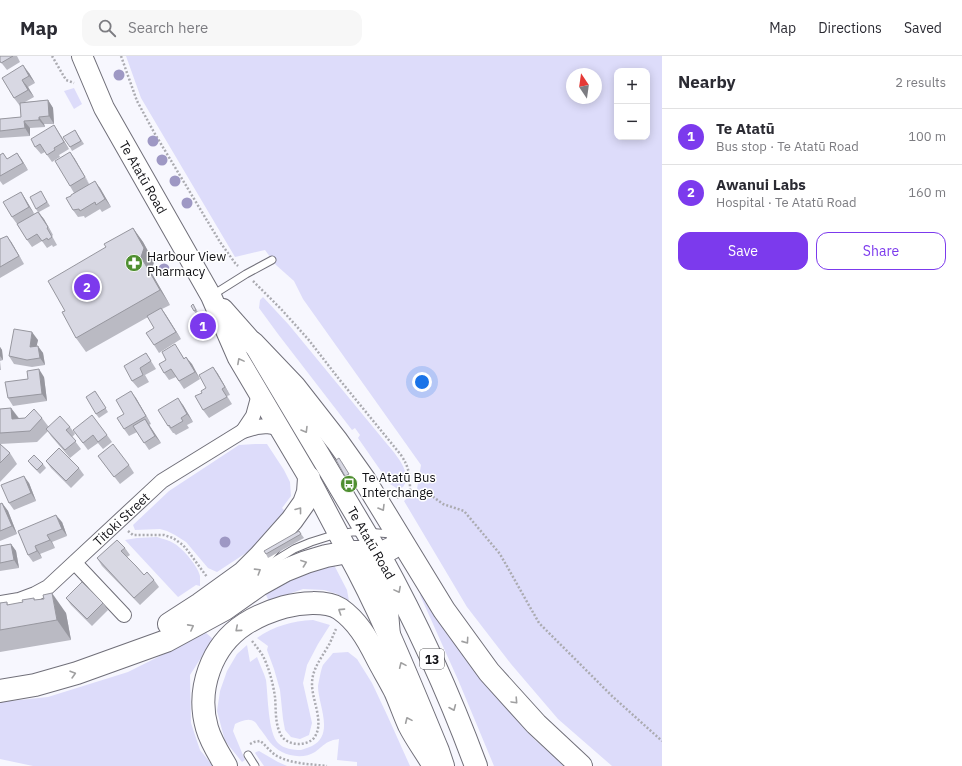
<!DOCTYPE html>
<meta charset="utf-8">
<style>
:root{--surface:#fff;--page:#f7f7f7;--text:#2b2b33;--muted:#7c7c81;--line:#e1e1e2;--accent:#7c3aed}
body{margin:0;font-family:"IBM Plex Sans",sans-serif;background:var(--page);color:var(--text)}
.controls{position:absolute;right:12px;top:12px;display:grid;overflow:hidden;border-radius:8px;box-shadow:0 2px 10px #0003}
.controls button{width:36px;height:36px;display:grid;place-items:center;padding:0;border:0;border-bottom:1px solid var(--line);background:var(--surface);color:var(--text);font:20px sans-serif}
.compass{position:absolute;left:566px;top:12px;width:36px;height:36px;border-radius:50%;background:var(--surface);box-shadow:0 2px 10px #0003;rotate:347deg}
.you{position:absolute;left:422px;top:326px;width:14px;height:14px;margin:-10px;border:3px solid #fff;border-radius:50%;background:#1a73e8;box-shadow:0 0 0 6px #1a73e833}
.badge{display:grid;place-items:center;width:26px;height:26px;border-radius:50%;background:var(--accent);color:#fff;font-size:13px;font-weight:700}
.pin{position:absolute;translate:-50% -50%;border:2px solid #fff;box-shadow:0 1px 4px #0006}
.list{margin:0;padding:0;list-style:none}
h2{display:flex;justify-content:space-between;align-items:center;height:52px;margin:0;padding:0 16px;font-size:17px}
h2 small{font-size:13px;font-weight:400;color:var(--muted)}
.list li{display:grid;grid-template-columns:26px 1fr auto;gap:12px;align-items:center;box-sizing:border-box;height:56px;padding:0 16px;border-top:1px solid var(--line)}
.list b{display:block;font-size:15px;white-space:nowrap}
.list p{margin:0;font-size:13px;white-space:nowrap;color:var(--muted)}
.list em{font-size:13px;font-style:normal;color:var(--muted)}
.actions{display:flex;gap:8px;padding:12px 16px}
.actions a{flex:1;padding:9px 0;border:1px solid var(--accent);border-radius:12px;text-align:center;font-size:14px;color:var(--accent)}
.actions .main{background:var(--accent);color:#fff}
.icon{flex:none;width:22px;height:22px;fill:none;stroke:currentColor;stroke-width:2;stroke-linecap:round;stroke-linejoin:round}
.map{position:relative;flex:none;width:662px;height:710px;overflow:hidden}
header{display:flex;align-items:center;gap:24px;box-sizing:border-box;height:56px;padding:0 20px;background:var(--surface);border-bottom:1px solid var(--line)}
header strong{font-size:19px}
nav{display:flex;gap:22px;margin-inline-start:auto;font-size:14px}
.search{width:280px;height:36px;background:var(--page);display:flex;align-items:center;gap:10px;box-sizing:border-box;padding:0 14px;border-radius:12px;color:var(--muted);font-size:15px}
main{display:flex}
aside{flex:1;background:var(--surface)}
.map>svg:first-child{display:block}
</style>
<header>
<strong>Map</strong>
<div class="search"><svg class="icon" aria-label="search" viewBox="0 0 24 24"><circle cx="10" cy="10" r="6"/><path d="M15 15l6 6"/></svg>Search here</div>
<nav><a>Map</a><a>Directions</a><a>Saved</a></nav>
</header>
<main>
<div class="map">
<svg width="662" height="710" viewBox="0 0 662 710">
<rect width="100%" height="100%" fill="#f7f7fe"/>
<!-- grass -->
<g fill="#dddcfa" fill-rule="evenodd">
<path d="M126,0H662V710H612L558,663L511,608L467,551L404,445L417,433L421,409L303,243L294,225L276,209L265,194L235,201L141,42ZM617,15H647V81H617ZM572,18H596V42H572Z"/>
<path d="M74,32L82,48L74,53L64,35Z"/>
<path d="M263,241L289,269L382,382C390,392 406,408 406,421C406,425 405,428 403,431L398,433L390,428L358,382L360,379L355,372L352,374L278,278L259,252L260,244Z"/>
<path d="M255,388H267L284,414L290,426L291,440L282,452L289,459L263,486L217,516L208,512L186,486L175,479L167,475L160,473L135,474L133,469L169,435L239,389Z"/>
<path d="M157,481C163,483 169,484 175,488C183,493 198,510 200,520C200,523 200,527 200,530L196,529L178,541L125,484L137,482Z"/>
<path d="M334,509L347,534L349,545L337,538L324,534L303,533L269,545L266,539L281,528L308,516Z"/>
<path d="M422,537L477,618L535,684L566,710H494L459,626L420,539Z"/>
<path d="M313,564L330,569L318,588L307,609L303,627L312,667L309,679L300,683L291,681L285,674L283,663L280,634L274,613L267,594L268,590L257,582C274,570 292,565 313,564Z"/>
<path d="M206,577L213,583L190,619L191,667L200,694L213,710H33L0,703V646L48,641L128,616Z"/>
<path d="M247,589L250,606L257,601C260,609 264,617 266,624C268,639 268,677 278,687C284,693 293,694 301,694C305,693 309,691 312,690C335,678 318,649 318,630C319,625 321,613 323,609C326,605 330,601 333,597L348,596L357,603L372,627L388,661L410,710H357V706L337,704L339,683C325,685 325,689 315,696C306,702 291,701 282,696C272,691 267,682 261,674C259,672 257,668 255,666C249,661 241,665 235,668L233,675L245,704L242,706L225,685L217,655L220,635L227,615L237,598Z"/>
<path d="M259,695L278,706L287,710H264L255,697L256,696Z"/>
</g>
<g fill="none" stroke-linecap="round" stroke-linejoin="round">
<defs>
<g id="lane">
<path d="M211,240L246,218L272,204"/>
<path d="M258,515L294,493L311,486L330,480L339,478L352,476H365L392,478"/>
<path d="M248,699L255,710"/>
</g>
<g id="street">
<path d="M243,375L253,360L259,338"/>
<path d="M75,507L124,559"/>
<path id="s1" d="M0,547L19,544L35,538L48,531L162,425L243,375L257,371L267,370L280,372"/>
</g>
<g id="secondary">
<path id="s2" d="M82,0L104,52L211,240L238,302L309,422L348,496"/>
<path d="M223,253L253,287L380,500"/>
</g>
<g id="primary">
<path d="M348,496C383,559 410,628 438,695L443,710"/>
<path d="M380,500C417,567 449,637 476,710"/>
</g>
<g id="highway">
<path d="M253,287L294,330L337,385L364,423L444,554L489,616L536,668L581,710"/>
<path d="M169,568L200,548L243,517L260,500L292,464L304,447L308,436L309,422"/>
<path d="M389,580L386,544L374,517C373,504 380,497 392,492"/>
<path d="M0,635L35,629L77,617L166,585L225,553L259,529L286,514L306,506L326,500L348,496H365L380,500"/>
<path d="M226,710C219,698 211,686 207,672C196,634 211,590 245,568C256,561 270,555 284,551C299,547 326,544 340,553C357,565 367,582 376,600C382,612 389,623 395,635C400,646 404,658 409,669C416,683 426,696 434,710"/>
</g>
</defs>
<!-- lane casing -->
<use href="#lane" stroke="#706f79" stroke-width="9"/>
<!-- street casing -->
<use href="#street" stroke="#706f79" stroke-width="16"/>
<!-- secondary casing -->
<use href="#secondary" stroke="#706f79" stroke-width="22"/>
<!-- primary casing -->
<use href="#primary" stroke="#706f79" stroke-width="24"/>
<!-- highway casing -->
<use href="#highway" stroke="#706f79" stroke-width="24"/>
<!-- path -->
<g stroke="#ababb1" stroke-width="2.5" stroke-dasharray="2 2" stroke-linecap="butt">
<path d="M52,0L66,24L74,27"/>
<path d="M121,0L137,45L155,78L220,186L235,207L238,210"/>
<path d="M253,225L281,253L308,283L339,323L401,399C409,411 410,419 410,434"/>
<path d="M410,434L426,437L432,440L443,448L464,455L500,498L539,567L612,640L662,685"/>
<path d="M397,442L410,434"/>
<path d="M128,475L133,479H164L173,482L183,489L188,495L207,521"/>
<path d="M252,585C256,590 260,595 263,600C269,612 273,627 275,641C276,652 275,667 280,677C285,690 306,691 314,682C325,667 312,645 312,628C312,614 320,604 327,592C331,586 333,579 336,573"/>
<path d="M250,688L254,686L260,685C266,689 270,696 277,700C292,708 310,708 327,710"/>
</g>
<!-- lane -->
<use href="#lane" stroke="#fff" stroke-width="7"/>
<!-- street -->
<use href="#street" stroke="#fff" stroke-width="14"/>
<!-- secondary -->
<use href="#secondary" stroke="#fff" stroke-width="20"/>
<!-- primary -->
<use href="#primary" stroke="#fff" stroke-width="22"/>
<!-- highway -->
<use href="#highway" stroke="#fff" stroke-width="22"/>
</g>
<!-- trees -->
<g fill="#9e98c4">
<circle cx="119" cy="19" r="5.5"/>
<circle cx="153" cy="85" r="5.5"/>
<circle cx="162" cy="104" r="5.5"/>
<circle cx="175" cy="125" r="5.5"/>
<circle cx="187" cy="147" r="5.5"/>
<circle cx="164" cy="213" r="5.5"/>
<circle cx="225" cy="486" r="5.5"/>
</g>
<!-- wall -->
<g fill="#babac3">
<path d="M0,0H17L20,6L7,14L0,5Z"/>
<path d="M29,17L35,27L28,31L34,41L25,46L48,44L53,52L54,68H44L45,71L30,72V80L0,82V63L21,61L20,49V50L14,42L2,22Z"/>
<path d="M54,69L69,93L59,99L60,101L52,106L45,96L41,98L35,91Z"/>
<path d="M75,74L84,88L72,95L70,91Z"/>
<path d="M70,96L89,128L100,132L111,151L102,156L100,153L85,162L84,160L78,161L73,154L71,140L74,137L70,130Z"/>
<path d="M3,97L7,103L17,97L28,114L3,129L0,125V99Z"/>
<path d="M21,136L26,144L34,158L38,156L36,153L43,139L50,150L39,156L53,179L52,180L57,189L53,191L52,189L47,192L42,185L32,191L27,184L17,168L12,161Z"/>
<path d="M133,172L143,186L154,206L151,216L170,249L162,253L181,283L159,297L154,289V272L148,261L86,296L76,282L65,255L106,191Z"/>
<path d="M7,180L24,208L0,222V183Z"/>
<path d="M193,248L199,258L197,259L194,255Z"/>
<path d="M38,284L36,290L43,297L45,309L32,311L14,308L9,300Z"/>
<path d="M0,291L2,294L3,304L0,305L1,314H0Z"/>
<path d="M180,296L184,302L186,301L200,323L184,333L176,321L169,324L164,317Z"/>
<path d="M146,297L156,313L145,319L149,326L138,332L132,325Z"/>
<path d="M213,311L218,318L230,339L227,340L232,348L209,362L203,354L202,337L206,332Z"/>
<path d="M44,321L47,345L13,350L8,342L28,323Z"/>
<path d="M95,335L108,356L99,362L96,358Z"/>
<path d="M136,342L151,368L149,369L161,387L149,394L137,376L129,380L124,373V358Z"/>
<path d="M183,349L193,366L187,369L189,372L176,379L174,377H173L168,370Z"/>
<path d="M11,352L19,362H42L48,370L70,371L75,378L72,381L81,393L70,402L51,380L48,375L37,386L0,388V353Z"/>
<path d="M73,374L107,379L112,386L103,393L98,387L88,394Z"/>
<path d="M0,388L10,397L17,408L0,426Z"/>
<path d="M98,400L129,409L134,417L120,428Z"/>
<path d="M28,405L43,408L46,412L40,418L31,409Z"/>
<path d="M46,405L79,412L84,419L71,432L51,412Z"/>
<path d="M342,406L351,422L348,424L345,420Z"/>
<path d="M29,427L36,445L14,454L9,447Z"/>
<path d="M2,447L8,455L17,478L0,485V448Z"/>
<path d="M62,466L67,480L52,486L55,492L40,498L42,502L33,506L28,499L18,475Z"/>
<path d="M299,475L304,482L268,502L266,498Z"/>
<path d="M11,488L16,495L19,512L0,515V490Z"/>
<path d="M125,492L130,499L127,501L144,519L154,524L159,531L140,549L102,510L97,502Z"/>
<path d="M34,542L35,544L66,557L71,584L0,596V547L7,546L8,549L23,546Z"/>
<path d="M66,542L103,547L108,554L92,570L71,549Z"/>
</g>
<!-- shaded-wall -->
<g fill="#97979f">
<path d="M23,9L29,17L35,27L29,20Z"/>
<path d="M22,24L28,31L34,41L28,34Z"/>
<path d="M48,44L53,52L54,68L49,60Z"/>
<path d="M39,61L44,68L45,71L39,64Z"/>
<path d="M24,65L30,72V80L25,72Z"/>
<path d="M54,69L69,93L64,86Z"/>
<path d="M70,96L75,103L90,129L85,121Z"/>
<path d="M17,97L22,104L28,114L23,107Z"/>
<path d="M95,125L100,132L111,151L105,143Z"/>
<path d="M21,136L26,144L35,159L29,151Z"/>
<path d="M38,156L44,163L53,179L48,171Z"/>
<path d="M133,172L143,186L154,206L151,216L170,249L160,234L141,201Z"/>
<path d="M7,180L12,187L24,208L19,200Z"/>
<path d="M161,252L166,259L181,283L176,276Z"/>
<path d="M32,276L38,284L35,298L30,291Z"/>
<path d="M38,290L43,297L45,309L40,302Z"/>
<path d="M0,291L2,294L3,304L0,300Z"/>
<path d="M186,301L192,308L200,323L195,316Z"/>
<path d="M213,311L218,318L230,339L225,331Z"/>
<path d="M39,313L44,321L47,345L42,338Z"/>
<path d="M131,335L136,342L151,368L146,360Z"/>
<path d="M178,342L183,349L193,366L187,358Z"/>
<path d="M11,352L19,363H12Z"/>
<path d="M145,363L150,370L161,387L155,380Z"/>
<path d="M24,420L29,427L36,445L31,437Z"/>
<path d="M2,447L8,455L17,478L12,470Z"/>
<path d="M56,459L62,466L67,480L62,473Z"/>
<path d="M47,479L52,486L55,492L50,484Z"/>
<path d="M11,488L16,495L19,512L14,504Z"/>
<path d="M35,490L40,498L42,502L37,495Z"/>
<path d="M52,537L66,557L71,584L57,564Z"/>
</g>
<!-- building -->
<g fill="#d8d8e3" stroke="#97979f">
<path d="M0,0H13L1,7L0,5Z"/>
<path d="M23,9L29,20L22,24L28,34L14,42L2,22Z"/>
<path d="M48,44L49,60L39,61V64L24,65L25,72L0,75V63L21,61L20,47Z"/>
<path d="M54,69L64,86L54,92L55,94L47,99L40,88L35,91L31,83Z"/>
<path d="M75,74L81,85L70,91L63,81Z"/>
<path d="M70,96L85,121L70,130L55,105Z"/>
<path d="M3,97L7,103L17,97L23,107L0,120V99Z"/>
<path d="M95,125L105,143L96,149L95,146L80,155L79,153L73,154L66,142L71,140V139Z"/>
<path d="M41,135L47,146L36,153L30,141Z"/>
<path d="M21,136L29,151L12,161L3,146Z"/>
<path d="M38,156L48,171L47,172L52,181L48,184L47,182L42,185L37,178L27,184L17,168Z"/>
<path d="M133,172L144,192L141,201L160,234L76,282L62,256L65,255L48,225L106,191L104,188Z"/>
<path d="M7,180L19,200L0,211V183Z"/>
<path d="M193,248L196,254L194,255L191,250Z"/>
<path d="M161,252L176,276L154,289L146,277L154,272L147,260Z"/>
<path d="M14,273L32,276L30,291L38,290L40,302L27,304L9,300Z"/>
<path d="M175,288L184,303L186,301L195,316L179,325L171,313L164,317L159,308L166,304L162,296Z"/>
<path d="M146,297L151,305L140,312L143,319L132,325L124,310Z"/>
<path d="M213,311L225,331L222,333L227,341L203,354L195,340L202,337L201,335L206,332L199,319Z"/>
<path d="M39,313L42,338L8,342L5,326L28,323L27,315Z"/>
<path d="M95,335L106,352L96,358L86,341Z"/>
<path d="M131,335L146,360L124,373L117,362L124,358L116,344Z"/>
<path d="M178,342L187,358L181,362L183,365L171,372L169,369L168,370L158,354Z"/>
<path d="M11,352L12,363L25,362L34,353L42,362L30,375L0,377V353Z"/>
<path d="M92,359L107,379L98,386L93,379L83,387L73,374Z"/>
<path d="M60,360L70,371L66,374L76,385L65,394L46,373Z"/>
<path d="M145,363L155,380L144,387L133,370Z"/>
<path d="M0,388L10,397L0,407Z"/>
<path d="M113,388L129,409L114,421L98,400Z"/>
<path d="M59,392L79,412L66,425L46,405Z"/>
<path d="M34,399L43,408L37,414L28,405Z"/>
<path d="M339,402L349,418L345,420L336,404Z"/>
<path d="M24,420L31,437L9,447L1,429Z"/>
<path d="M2,447L12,470L0,475V448Z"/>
<path d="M56,459L62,473L47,479L50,484L35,490L37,495L28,499L18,475Z"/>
<path d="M299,475L301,478L266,498L264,495Z"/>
<path d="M117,484L125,492L121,495L136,510L144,519L147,516L154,524L134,542L97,502Z"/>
<path d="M11,488L14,504L0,507V490Z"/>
<path d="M82,526L103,547L87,563L66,542Z"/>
<path d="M52,537L57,564L0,574V547L7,546V549L23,546L22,544L34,542V544L44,543L43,539Z"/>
</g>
<!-- one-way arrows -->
<defs><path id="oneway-chevron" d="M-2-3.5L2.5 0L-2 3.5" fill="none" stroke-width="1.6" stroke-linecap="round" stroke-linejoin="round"/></defs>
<g stroke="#a0a0a1">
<use href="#oneway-chevron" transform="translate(240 305) rotate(-118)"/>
<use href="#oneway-chevron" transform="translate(305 374) rotate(59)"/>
<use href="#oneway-chevron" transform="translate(382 452) rotate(59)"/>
<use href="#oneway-chevron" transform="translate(299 454) rotate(-52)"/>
<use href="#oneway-chevron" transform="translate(304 507) rotate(-20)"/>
<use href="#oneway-chevron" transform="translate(258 515) rotate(-32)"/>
<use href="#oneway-chevron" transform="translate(398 534) rotate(62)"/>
<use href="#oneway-chevron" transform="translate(341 555) rotate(-147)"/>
<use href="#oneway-chevron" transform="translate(191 571) rotate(-28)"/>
<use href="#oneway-chevron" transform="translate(238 573) rotate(139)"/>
<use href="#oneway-chevron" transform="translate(466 585) rotate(55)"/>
<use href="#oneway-chevron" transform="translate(402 609) rotate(-114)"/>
<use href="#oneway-chevron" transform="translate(73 618) rotate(-16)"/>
<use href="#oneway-chevron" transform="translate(515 645) rotate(47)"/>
<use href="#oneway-chevron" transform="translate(453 652) rotate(67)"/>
<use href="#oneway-chevron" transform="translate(408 664) rotate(-114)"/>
</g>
<!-- icons -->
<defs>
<symbol id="pharmacy-disc" viewBox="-11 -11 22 22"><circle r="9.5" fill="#4f8f31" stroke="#fff"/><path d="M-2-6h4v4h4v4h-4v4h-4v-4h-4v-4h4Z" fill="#fff"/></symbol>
<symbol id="bus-disc" viewBox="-11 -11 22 22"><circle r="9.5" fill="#4f8f31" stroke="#fff"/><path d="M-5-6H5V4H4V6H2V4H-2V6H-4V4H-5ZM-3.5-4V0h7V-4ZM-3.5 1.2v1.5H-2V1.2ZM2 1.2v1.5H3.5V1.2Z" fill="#fff"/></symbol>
</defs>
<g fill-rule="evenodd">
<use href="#pharmacy-disc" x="124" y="197" width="20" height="20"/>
<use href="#bus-disc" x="339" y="418" width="20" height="20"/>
</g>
<g text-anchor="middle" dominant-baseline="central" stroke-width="3" stroke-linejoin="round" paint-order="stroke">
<!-- shield labels -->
<rect fill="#fff" stroke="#58585b" stroke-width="1" x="420" y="593" width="24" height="20" rx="3"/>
<g font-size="12" font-weight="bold" fill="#111115">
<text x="432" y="603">13</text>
</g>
<!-- street labels -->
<g font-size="13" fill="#111115" stroke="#fff">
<text stroke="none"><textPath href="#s2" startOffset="136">Te Atatū Road</textPath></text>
<text stroke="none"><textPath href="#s1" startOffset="151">Titoki Street</textPath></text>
<text transform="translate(371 487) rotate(60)">Te Atatū Road</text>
</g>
<!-- poi labels -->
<g font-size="13" fill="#111115" stroke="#fff" text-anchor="start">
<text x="147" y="200">Harbour View<tspan x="147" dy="15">Pharmacy</tspan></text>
<text x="362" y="421">Te Atatū Bus<tspan x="362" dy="15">Interchange</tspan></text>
</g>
</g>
</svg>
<div class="controls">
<button>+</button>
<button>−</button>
</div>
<svg class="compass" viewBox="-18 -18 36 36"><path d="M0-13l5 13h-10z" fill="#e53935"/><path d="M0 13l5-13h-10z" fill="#7c7c81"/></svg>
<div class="you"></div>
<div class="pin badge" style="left:203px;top:270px">1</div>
<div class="pin badge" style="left:87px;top:231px">2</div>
</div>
<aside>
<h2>Nearby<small>2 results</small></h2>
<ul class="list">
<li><span class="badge">1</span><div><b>Te Atatū</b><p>Bus stop · Te Atatū Road</p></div><em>100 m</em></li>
<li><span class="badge">2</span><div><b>Awanui Labs</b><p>Hospital · Te Atatū Road</p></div><em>160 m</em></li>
</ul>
<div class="actions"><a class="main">Save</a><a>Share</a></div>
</aside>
</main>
